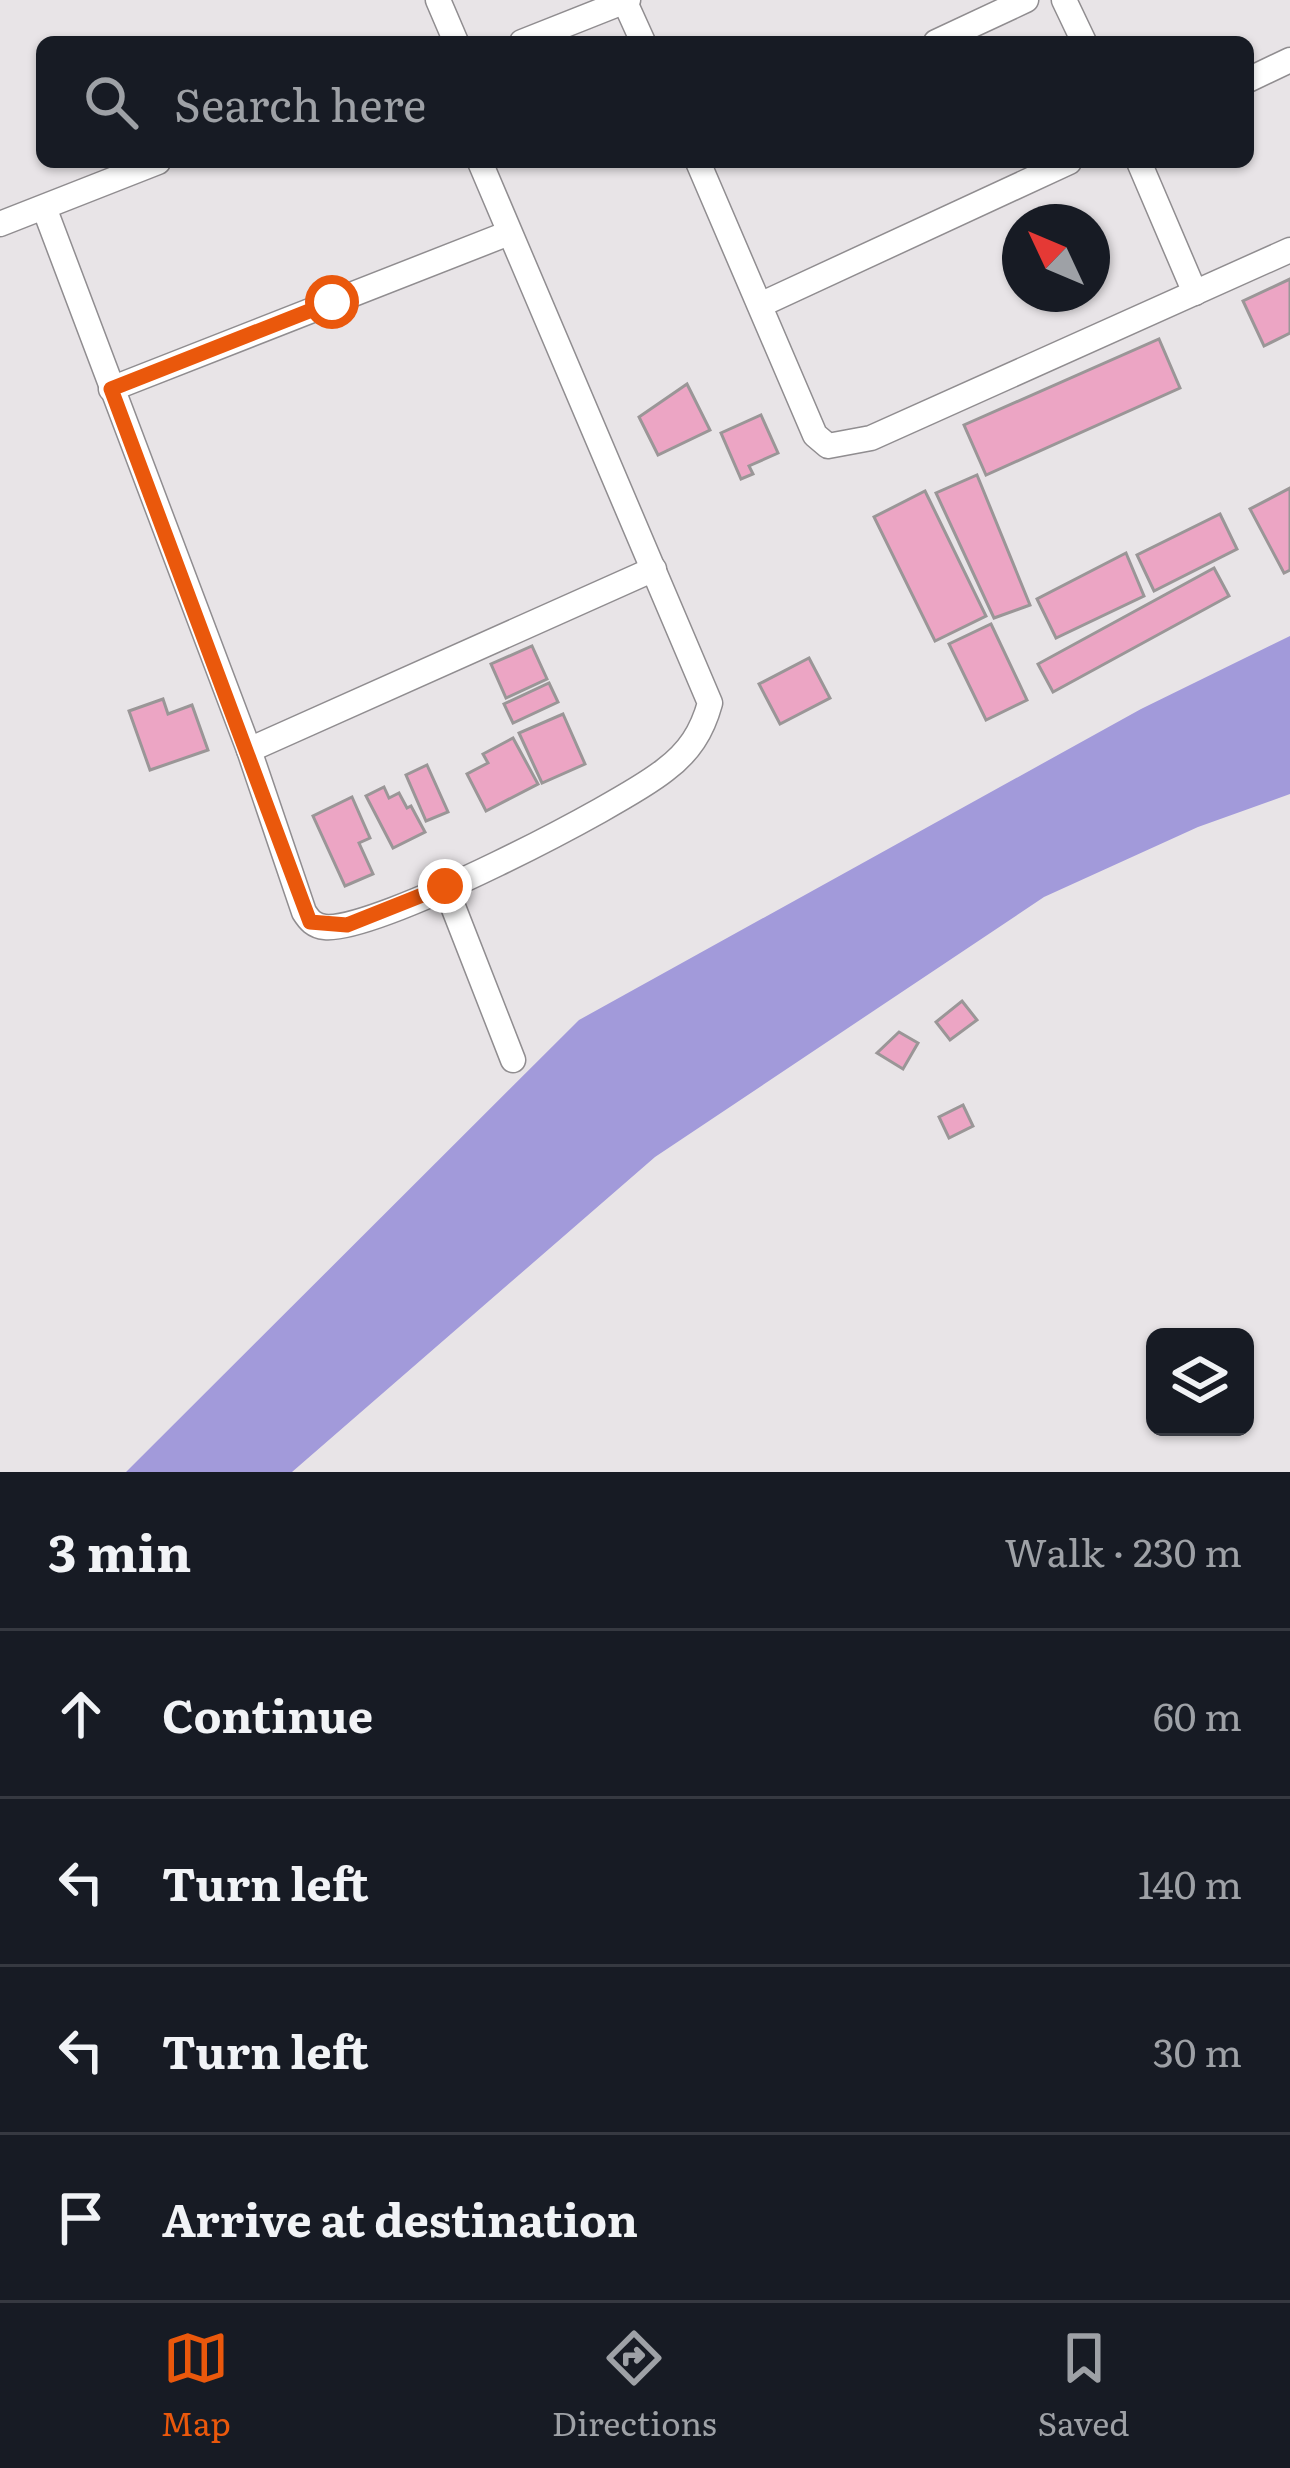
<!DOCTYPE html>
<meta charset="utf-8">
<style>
:root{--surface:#171b24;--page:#242831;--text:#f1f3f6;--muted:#9ea1a6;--line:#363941;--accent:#ea580c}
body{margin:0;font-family:Literata,serif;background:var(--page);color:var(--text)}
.controls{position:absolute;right:36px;bottom:36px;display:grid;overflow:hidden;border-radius:18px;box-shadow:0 3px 9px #0004}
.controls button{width:108px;height:108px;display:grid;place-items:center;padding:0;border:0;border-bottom:3px solid var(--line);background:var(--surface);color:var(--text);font:60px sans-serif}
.compass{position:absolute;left:1002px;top:204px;width:108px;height:108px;border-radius:50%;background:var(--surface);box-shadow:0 3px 9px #0004;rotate:314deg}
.stop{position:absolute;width:36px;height:36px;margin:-27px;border:9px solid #ea580c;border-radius:50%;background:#fff}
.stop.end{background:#ea580c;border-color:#fff;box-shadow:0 3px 12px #0008}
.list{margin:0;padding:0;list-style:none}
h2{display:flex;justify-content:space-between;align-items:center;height:156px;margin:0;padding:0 48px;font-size:51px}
h2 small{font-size:39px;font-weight:400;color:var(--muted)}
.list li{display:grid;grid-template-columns:78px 1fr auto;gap:36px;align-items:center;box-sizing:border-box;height:168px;padding:0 48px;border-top:3px solid var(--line)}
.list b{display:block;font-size:45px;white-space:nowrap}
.list em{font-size:39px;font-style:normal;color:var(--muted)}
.icon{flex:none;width:66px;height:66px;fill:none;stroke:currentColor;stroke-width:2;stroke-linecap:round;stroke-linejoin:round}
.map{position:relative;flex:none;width:1290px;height:1472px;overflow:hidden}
.search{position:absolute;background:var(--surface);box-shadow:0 3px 9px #0004;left:36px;right:36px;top:36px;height:132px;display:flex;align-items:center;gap:30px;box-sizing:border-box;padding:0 42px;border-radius:18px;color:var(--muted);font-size:45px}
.sheet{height:828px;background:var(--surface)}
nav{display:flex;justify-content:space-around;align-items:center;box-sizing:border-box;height:168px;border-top:3px solid var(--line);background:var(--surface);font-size:33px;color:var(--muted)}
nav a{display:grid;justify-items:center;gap:6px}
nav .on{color:var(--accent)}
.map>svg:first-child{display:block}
</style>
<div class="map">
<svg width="1290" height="1472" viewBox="0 0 1290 1472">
<rect width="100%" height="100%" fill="#e8e4e7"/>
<!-- water -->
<path fill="#a29ada" d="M1290,636V794L1198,827L1044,897L655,1157L292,1472H126L579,1020L1141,709Z"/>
<!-- building -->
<g fill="#eca5c4" stroke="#9a9697" stroke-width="3">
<path d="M1290,279V333L1264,346L1243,301Z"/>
<path d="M1159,339L1180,388L986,475L964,425Z"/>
<path d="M687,384L710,430L658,455L639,417Z"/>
<path d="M761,415L778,453L749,466L753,474L741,479L721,433Z"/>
<path d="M977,475L1030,605L994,618L936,493Z"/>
<path d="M1290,488V570L1284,573L1250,509Z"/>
<path d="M925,491L986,616L935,641L874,517Z"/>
<path d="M1220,514L1237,549L1154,591L1137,555Z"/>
<path d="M1126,553L1144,596L1056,638L1037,599Z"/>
<path d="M1214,568L1229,596L1053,692L1038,664Z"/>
<path d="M991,624L1027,700L986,720L949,644Z"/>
<path d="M532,646L547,679L506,698L491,664Z"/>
<path d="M809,658L830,698L780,724L759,684Z"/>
<path d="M549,683L558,702L513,723L504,704Z"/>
<path d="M163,699L168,714L192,705L208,750L150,770L129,711Z"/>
<path d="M563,714L585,764L542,783L519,733Z"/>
<path d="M513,738L538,784L486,811L467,774L488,763L483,754Z"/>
<path d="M427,765L448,812L426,821L406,775Z"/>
<path d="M384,787L389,798L399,793L407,808L411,806L425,832L393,848L366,796Z"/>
<path d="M352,797L370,838L359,843L373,874L345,886L313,816Z"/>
<path d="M962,1001L977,1020L950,1040L936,1022Z"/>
<path d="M899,1032L918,1043L903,1069L877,1053Z"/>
<path d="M963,1105L973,1126L949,1138L939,1117Z"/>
</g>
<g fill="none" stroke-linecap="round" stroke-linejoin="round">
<defs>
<g id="minor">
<path d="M438,0L456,42"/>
<path d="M624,0L643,42"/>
<path d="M1064,0L1084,42"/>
<path d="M522,42L628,0"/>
<path d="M936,42L1026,0"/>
<path d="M1248,80L1290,60"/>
<path d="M698,162L815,435L828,446L871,438L1290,250"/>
<path d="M1139,162L1195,293"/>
<path d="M45,210L249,750L304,912C309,920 314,926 325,927C376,932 620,806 665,770C689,752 702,732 710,703L480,162"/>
<path d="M0,224L158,162"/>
<path d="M760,305L1069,162"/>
<path d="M111,389L509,233"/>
<path d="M249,750L654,569"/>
<path d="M445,886L513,1060"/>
</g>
</defs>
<!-- minor casing -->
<use href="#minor" stroke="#908d90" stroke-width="27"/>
<!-- minor -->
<use href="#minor" stroke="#fff" stroke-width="24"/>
</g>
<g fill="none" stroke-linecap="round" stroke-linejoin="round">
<!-- route -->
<path stroke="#ea580c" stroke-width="15" d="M332,302L111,389L310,922L347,925L445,886"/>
</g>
</svg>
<div class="controls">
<button><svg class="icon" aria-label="layers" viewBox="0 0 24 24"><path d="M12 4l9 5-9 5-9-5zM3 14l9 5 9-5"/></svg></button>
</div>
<svg class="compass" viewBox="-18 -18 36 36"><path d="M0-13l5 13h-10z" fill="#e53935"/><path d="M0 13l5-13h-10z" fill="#9ea1a6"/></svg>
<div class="stop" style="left:332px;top:302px"></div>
<div class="stop end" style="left:445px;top:886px"></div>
<div class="search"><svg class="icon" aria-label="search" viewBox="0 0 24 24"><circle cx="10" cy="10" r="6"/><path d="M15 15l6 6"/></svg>Search here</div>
</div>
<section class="sheet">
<h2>3 min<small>Walk · 230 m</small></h2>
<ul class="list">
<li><svg class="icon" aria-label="ahead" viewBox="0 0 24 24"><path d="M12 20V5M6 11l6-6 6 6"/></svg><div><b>Continue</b></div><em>60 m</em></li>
<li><svg class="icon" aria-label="left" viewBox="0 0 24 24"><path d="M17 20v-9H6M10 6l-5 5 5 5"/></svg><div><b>Turn left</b></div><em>140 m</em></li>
<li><svg class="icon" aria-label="left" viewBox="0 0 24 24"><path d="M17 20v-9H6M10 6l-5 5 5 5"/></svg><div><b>Turn left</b></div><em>30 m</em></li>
<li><svg class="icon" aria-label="arrive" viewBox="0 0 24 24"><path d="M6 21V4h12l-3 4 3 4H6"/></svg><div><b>Arrive at destination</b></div></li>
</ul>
</section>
<nav>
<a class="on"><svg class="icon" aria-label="map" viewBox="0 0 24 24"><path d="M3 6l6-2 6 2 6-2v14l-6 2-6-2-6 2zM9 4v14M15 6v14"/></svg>Map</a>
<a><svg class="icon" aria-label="directions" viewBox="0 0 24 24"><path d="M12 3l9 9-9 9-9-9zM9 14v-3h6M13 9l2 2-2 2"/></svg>Directions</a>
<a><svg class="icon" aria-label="saved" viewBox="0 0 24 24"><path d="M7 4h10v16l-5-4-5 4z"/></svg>Saved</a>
</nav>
